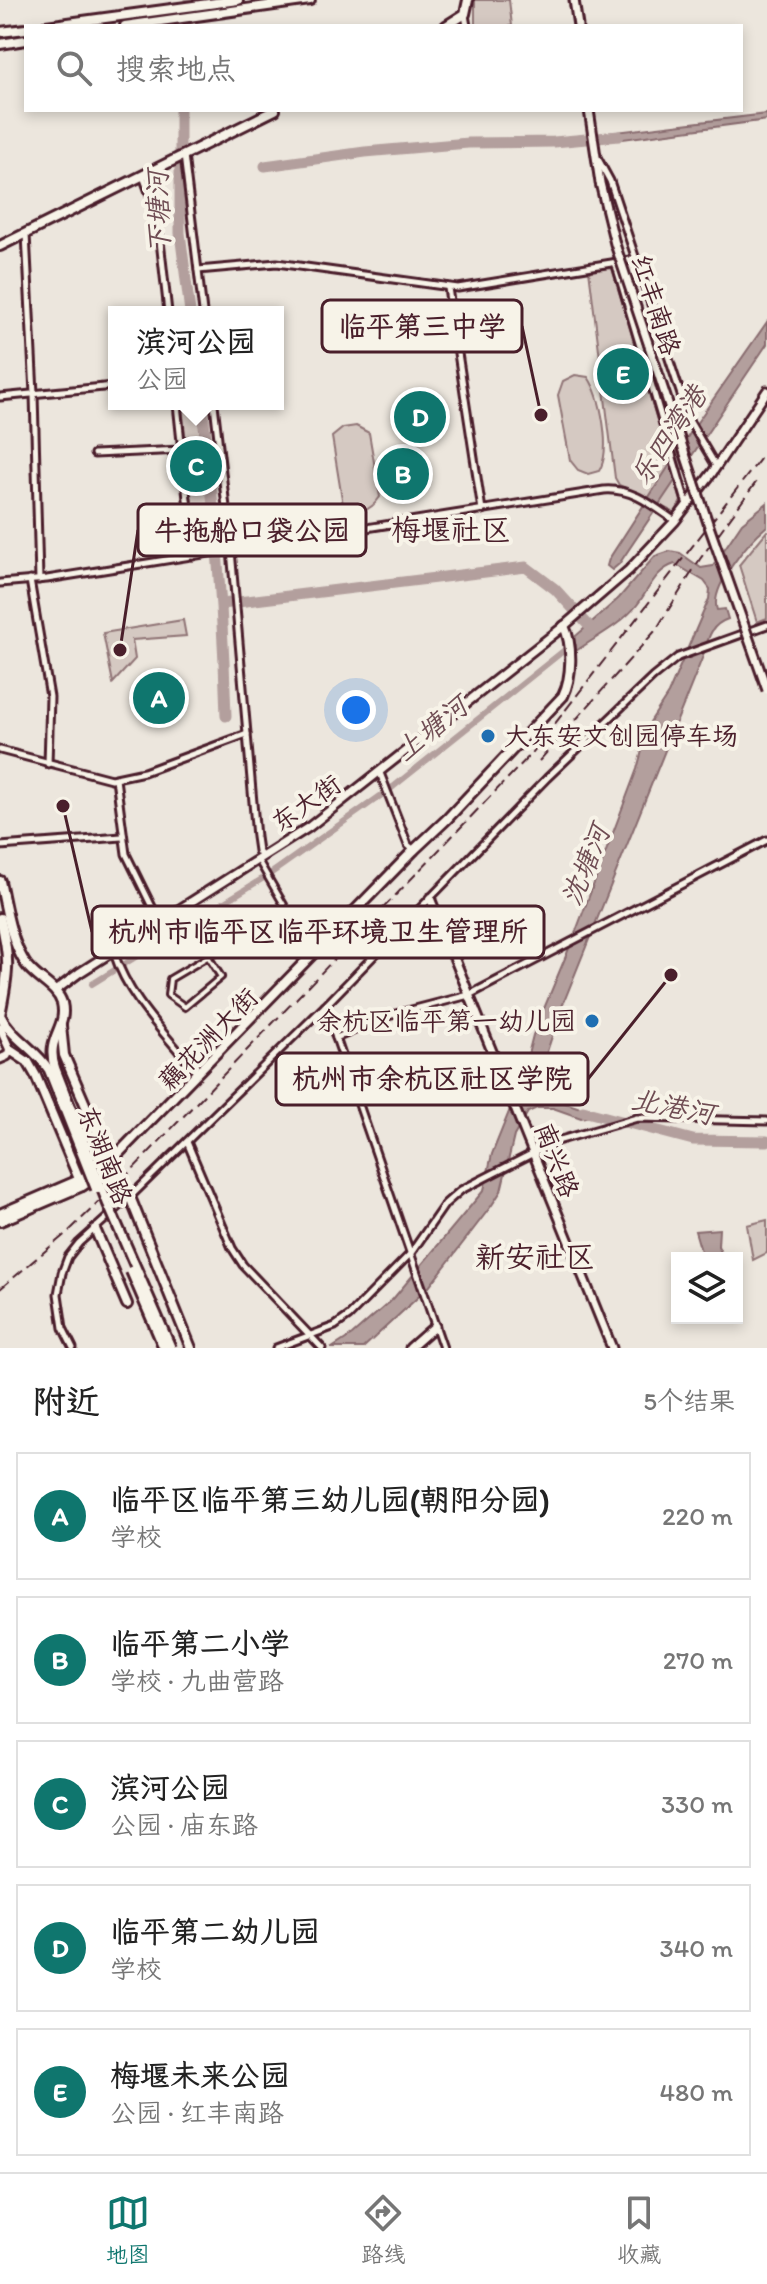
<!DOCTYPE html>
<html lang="zh">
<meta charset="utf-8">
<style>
:root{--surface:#fff;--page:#f6f6f6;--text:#222;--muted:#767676;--line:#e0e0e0;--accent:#0f766e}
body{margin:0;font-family:Itim,"LXGW WenKai TC",sans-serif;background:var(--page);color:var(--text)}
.controls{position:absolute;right:24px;bottom:24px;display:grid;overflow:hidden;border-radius:0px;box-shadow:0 4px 12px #0003}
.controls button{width:72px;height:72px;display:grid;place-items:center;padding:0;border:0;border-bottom:2px solid var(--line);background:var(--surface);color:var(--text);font:40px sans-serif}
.you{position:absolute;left:356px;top:710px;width:28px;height:28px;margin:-20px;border:6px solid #fff;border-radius:50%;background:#1a73e8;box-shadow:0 0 0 12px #1a73e833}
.badge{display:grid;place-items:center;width:52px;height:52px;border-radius:50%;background:var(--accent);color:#fff;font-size:26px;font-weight:700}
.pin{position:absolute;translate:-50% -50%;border:4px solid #fff;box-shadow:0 2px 8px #0006}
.popup{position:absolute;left:108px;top:306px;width:176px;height:104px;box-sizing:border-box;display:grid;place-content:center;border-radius:0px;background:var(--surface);filter:drop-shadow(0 2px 6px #0005);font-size:26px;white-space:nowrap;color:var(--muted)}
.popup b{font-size:30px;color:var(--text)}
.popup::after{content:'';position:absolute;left:50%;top:100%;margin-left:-16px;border:16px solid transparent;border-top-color:var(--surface)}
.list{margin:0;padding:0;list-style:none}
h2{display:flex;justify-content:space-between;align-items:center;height:104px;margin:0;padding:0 32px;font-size:34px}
h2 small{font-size:26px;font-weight:400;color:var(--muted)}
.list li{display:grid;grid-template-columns:52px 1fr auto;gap:24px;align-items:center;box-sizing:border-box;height:128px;margin:0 16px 16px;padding:0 16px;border:2px solid var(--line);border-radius:0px}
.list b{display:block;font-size:30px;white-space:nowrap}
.list p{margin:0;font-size:26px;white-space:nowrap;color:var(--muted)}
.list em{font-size:26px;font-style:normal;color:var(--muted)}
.icon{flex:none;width:44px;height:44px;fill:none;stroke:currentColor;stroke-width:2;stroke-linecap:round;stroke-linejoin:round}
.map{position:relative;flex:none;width:767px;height:1348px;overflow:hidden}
.search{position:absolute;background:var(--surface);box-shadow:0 4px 12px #0003;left:24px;right:24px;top:24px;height:88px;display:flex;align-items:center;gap:20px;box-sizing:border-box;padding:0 28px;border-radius:0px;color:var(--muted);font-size:30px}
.sheet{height:824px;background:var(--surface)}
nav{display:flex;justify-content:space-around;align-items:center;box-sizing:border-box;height:112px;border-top:2px solid var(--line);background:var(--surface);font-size:22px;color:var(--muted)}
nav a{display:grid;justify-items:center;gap:4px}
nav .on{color:var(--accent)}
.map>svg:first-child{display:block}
</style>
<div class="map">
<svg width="767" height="1348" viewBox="0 0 767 1348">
<rect width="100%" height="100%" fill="#ece6dd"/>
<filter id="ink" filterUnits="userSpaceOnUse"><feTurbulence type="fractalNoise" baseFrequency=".0125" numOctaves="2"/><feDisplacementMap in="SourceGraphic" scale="16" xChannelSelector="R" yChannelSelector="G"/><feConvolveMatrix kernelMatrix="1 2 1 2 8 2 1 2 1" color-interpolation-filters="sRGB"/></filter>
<g filter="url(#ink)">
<!-- green -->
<g fill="#d5c9c2" stroke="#907476" stroke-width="2">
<path d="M475,0H509L512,26H475Z"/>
<path d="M612,268L681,501L675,513L619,485L615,478L589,270Z"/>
<path d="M575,375L588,377C601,396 612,450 599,471L588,474L578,470L570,460L558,395L563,381Z"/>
<path d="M182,404H197L214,547L196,549Z"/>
<path d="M356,426L369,433L380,497C369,513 359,514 343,505L332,437L343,428Z"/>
<path d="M767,531V618L757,622L739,565Z"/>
<path d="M183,620L186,636L132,640L135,659L113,683L103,633Z"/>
<path d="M767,1220V1253L753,1260L747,1225Z"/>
</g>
<!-- water -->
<g fill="#b39f9d" stroke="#896c6f" stroke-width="2">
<path d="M767,114V120L608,141L607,133Z"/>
<path d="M767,322V344L619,564L612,570L607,566L609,559L696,424Z"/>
<path d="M767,503V526C750,540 709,587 717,610L725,609L728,619C710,625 708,639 703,656L561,1009L538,1079V1089L542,1095L598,1114L581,1118L553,1108H537L528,1112L514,1136L501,1191L492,1205L429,1287L363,1348H332L352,1335L393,1299L484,1190L492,1154L521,1082L533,1035L573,939L637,769L650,722L668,694L709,599L710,589L704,581L675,564C655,570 649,590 637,605C622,624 596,637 576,651V636L619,598L655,556L670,551L680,553L701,568L713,566L742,523Z"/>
<path d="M719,1229L718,1246L724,1258H703L695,1231Z"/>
</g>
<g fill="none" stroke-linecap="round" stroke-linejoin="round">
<!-- canal -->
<path stroke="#b39f9d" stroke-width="6" d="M92,984L270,874L393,787L582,636"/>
<!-- river -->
<g stroke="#b39f9d" stroke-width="11">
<path d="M187,26L189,0"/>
<path d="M180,110V233L190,312"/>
<path d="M265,166L365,152L468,143L554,142L619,136"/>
<path d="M202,404C215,508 223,611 226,716"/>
<path d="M222,604L526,567L555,589L591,628"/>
<path d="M583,1111L693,1140L767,1141"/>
</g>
<defs>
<path id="pedestrian" d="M209,958L221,977L185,1007L168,995L170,979L287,910L258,860"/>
<g id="minor">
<path d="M465,15L467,26"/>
<path d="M184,155L203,312"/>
<path d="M598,159L610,181L690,422L716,466"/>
<path d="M143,176L157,214L168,312"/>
<path d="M26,234L34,394L39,580"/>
<path d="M615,262L687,505"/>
<path d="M198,270L277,263L458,288L636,259"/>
<path d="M448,288L482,510"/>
<path d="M0,397L114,386"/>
<path d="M177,404L193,556"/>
<path d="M214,404L231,550L256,837L258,851L262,857"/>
<path d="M94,454L182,450"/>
<path d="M30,580L50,697L48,764"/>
<path d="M0,583L47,579L604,490C632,488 652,505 675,521"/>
<path d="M0,750L111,779L144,772L247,734"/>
<path d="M380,773L408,845L415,851"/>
<path d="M116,779L126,854L160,923"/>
<path d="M0,846L122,837"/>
<path d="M114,953C129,1000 166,1034 196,1072"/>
<path d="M325,1006L443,1348"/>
<path d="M336,1038L388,1016L469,995L767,840"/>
<path d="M187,1142L232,1248L243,1265L322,1348"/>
<path d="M73,1348L63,1328L58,1294L62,1273L68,1257L79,1243L130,1197L325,1006L547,778L653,677L678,657L767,625"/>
<path d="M276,1348L335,1326L349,1316L411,1253L445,1204L461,1190L557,1141L637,1118L767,1121"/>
</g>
<g id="tertiary">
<path d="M574,0L578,26"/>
<path d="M589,110L600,183"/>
<path d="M430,898L612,1348"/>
<path d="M55,991L79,973L309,827L564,626L629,570L675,521L712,473L767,391"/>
<path d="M0,1028L10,1050L7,1056L0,1059"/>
<path d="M410,1348L435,1326"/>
</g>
<g id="secondary">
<path d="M446,26L465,14L468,0"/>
<path d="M0,246L275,110"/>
<path d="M130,1197L191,1348"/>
<path d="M0,1214L79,1180L110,1162L414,850L447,819L563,696C572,678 573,645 564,626"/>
<path d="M0,1221L82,1186L112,1167"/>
<path d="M95,1229L127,1304"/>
</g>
<g id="primary">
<path d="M46,26L238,0"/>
<path d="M125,26L310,0"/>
<path d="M0,32L26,29"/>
<path d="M0,44L26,40"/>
<path d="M0,881C6,908 10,939 25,963C34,978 57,986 62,1003C68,1029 45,1037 55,1068"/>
<path d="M0,918C11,960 8,974 0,1015C11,1038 36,1049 49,1070"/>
<path d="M61,1026L64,1055L112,1167"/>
<path d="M10,1050L28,1062L36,1076L82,1186"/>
</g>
</defs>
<!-- pedestrian casing -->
<use href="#pedestrian" stroke="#4a1f2b" stroke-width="10"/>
<!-- minor casing -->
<use href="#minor" stroke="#4a1f2b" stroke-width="11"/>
<!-- tertiary casing -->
<use href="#tertiary" stroke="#4a1f2b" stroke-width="13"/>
<!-- secondary casing -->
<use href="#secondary" stroke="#4a1f2b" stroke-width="14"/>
<!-- primary casing -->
<use href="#primary" stroke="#4a1f2b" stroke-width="14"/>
<!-- pedestrian -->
<use href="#pedestrian" stroke="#f7f3e8" stroke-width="4"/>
<!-- minor -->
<use href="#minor" stroke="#f7f3e8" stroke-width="5"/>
<!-- tertiary -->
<use href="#tertiary" stroke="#f7f3e8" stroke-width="7"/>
<!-- secondary -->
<use href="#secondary" stroke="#f7f3e8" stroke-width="8"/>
<!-- primary -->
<use href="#primary" stroke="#f7f3e8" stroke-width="8"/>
<!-- rail -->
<g stroke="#4a1f2b" stroke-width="2" stroke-dasharray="12 6" stroke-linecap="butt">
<path d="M539,761L656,630L700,559L757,481"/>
<path d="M0,1289L69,1231L130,1172L533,752L767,450"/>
</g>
<defs>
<path id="tertiary-bridge" d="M600,183L615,244L710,529L767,690"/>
<g id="primary-bridge">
<path d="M55,1068L108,1204L171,1348"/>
<path d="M49,1070L96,1189"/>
<path d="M131,1271L164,1348"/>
</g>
</defs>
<!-- tertiary-bridge casing -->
<use href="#tertiary-bridge" stroke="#4a1f2b" stroke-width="13" stroke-linecap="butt"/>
<!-- primary-bridge casing -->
<use href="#primary-bridge" stroke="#4a1f2b" stroke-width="14" stroke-linecap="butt"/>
<!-- tertiary-bridge -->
<use href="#tertiary-bridge" stroke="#f7f3e8" stroke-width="7"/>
<!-- primary-bridge -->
<use href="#primary-bridge" stroke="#f7f3e8" stroke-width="8"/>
</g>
</g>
<!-- markers -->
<g fill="#1f6fb2" stroke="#f7f3e8" stroke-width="3">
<circle cx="488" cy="736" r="8"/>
<circle cx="592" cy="1021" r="8"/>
</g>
<g text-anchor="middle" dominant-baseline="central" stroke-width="8" stroke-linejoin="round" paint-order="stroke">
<!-- street labels -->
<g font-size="26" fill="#4a1f2b" stroke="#f7f3e8">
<text transform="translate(656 305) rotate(72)">红丰南路</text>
<text transform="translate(306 803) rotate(-35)">东大街</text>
<text transform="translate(208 1039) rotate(-46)">藕花洲大街</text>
<text transform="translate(105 1155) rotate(68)">东湖南路</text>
<text transform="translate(557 1160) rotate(69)">南兴路</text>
</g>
<!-- poi labels -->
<g font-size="26" fill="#4a1f2b" stroke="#f7f3e8" text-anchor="start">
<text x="504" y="736">大东安文创园停车场</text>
<text x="576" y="1021" text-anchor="end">余杭区临平第一幼儿园</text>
</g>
<!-- water labels -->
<g font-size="28" font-style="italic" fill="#6f4c53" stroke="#f7f3e8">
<text transform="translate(158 212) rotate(-92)">下塘河</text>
<text transform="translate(668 435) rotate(-56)">乐四湾港</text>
<text transform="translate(431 728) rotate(-39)">上塘河</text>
<text transform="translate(585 865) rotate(-68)">沈塘河</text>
<text transform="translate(673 1106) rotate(11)">北港河</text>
</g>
<!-- quarter labels -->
<g font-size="30" fill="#4a1f2b" stroke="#f7f3e8">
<text x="451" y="529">梅堰社区</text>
<text x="535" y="1256">新安社区</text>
</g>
</g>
<!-- callouts -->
<path fill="none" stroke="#4a1f2b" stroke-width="3" d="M541 415L522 326M120 650L138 530M63 806L92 932M671 975L588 1079"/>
<g fill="#4a1f2b" stroke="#f7f3e8" stroke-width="3">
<circle cx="541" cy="415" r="8"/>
<circle cx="120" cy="650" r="8"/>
<circle cx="63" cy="806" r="8"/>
<circle cx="671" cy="975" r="8"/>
</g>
<g fill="#f7f3e8" stroke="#4a1f2b" stroke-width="3">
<rect x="322" y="300" width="200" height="52" rx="8"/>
<rect x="138" y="504" width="228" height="52" rx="8"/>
<rect x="92" y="906" width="452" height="52" rx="8"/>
<rect x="276" y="1053" width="312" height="52" rx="8"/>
</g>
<g font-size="28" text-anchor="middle" font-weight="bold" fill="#4a1f2b">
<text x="422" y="336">临平第三中学</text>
<text x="252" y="540">牛拖船口袋公园</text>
<text x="318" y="941">杭州市临平区临平环境卫生管理所</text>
<text x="432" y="1088">杭州市余杭区社区学院</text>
</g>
</svg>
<div class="controls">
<button><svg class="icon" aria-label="layers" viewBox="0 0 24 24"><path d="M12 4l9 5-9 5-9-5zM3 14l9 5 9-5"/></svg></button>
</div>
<div class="you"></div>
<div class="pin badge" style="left:159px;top:698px">A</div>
<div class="pin badge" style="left:403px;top:474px">B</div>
<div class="pin badge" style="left:196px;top:466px">C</div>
<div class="popup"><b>滨河公园</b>公园</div>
<div class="pin badge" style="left:420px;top:417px">D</div>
<div class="pin badge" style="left:623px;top:374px">E</div>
<div class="search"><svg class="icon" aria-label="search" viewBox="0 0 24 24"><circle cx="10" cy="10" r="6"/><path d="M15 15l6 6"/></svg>搜索地点</div>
</div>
<section class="sheet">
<h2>附近<small>5个结果</small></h2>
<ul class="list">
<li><span class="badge">A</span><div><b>临平区临平第三幼儿园(朝阳分园)</b><p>学校</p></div><em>220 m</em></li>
<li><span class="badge">B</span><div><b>临平第二小学</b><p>学校 · 九曲营路</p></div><em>270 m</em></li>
<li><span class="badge">C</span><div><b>滨河公园</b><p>公园 · 庙东路</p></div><em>330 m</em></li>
<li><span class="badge">D</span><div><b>临平第二幼儿园</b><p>学校</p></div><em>340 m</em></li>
<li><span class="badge">E</span><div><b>梅堰未来公园</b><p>公园 · 红丰南路</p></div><em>480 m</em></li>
</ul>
</section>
<nav>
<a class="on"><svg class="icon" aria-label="map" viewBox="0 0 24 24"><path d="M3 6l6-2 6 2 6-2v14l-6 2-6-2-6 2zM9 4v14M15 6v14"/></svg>地图</a>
<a><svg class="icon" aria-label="directions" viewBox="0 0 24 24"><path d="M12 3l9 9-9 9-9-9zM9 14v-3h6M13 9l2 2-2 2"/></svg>路线</a>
<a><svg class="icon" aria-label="saved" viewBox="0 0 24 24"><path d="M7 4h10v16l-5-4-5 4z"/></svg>收藏</a>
</nav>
